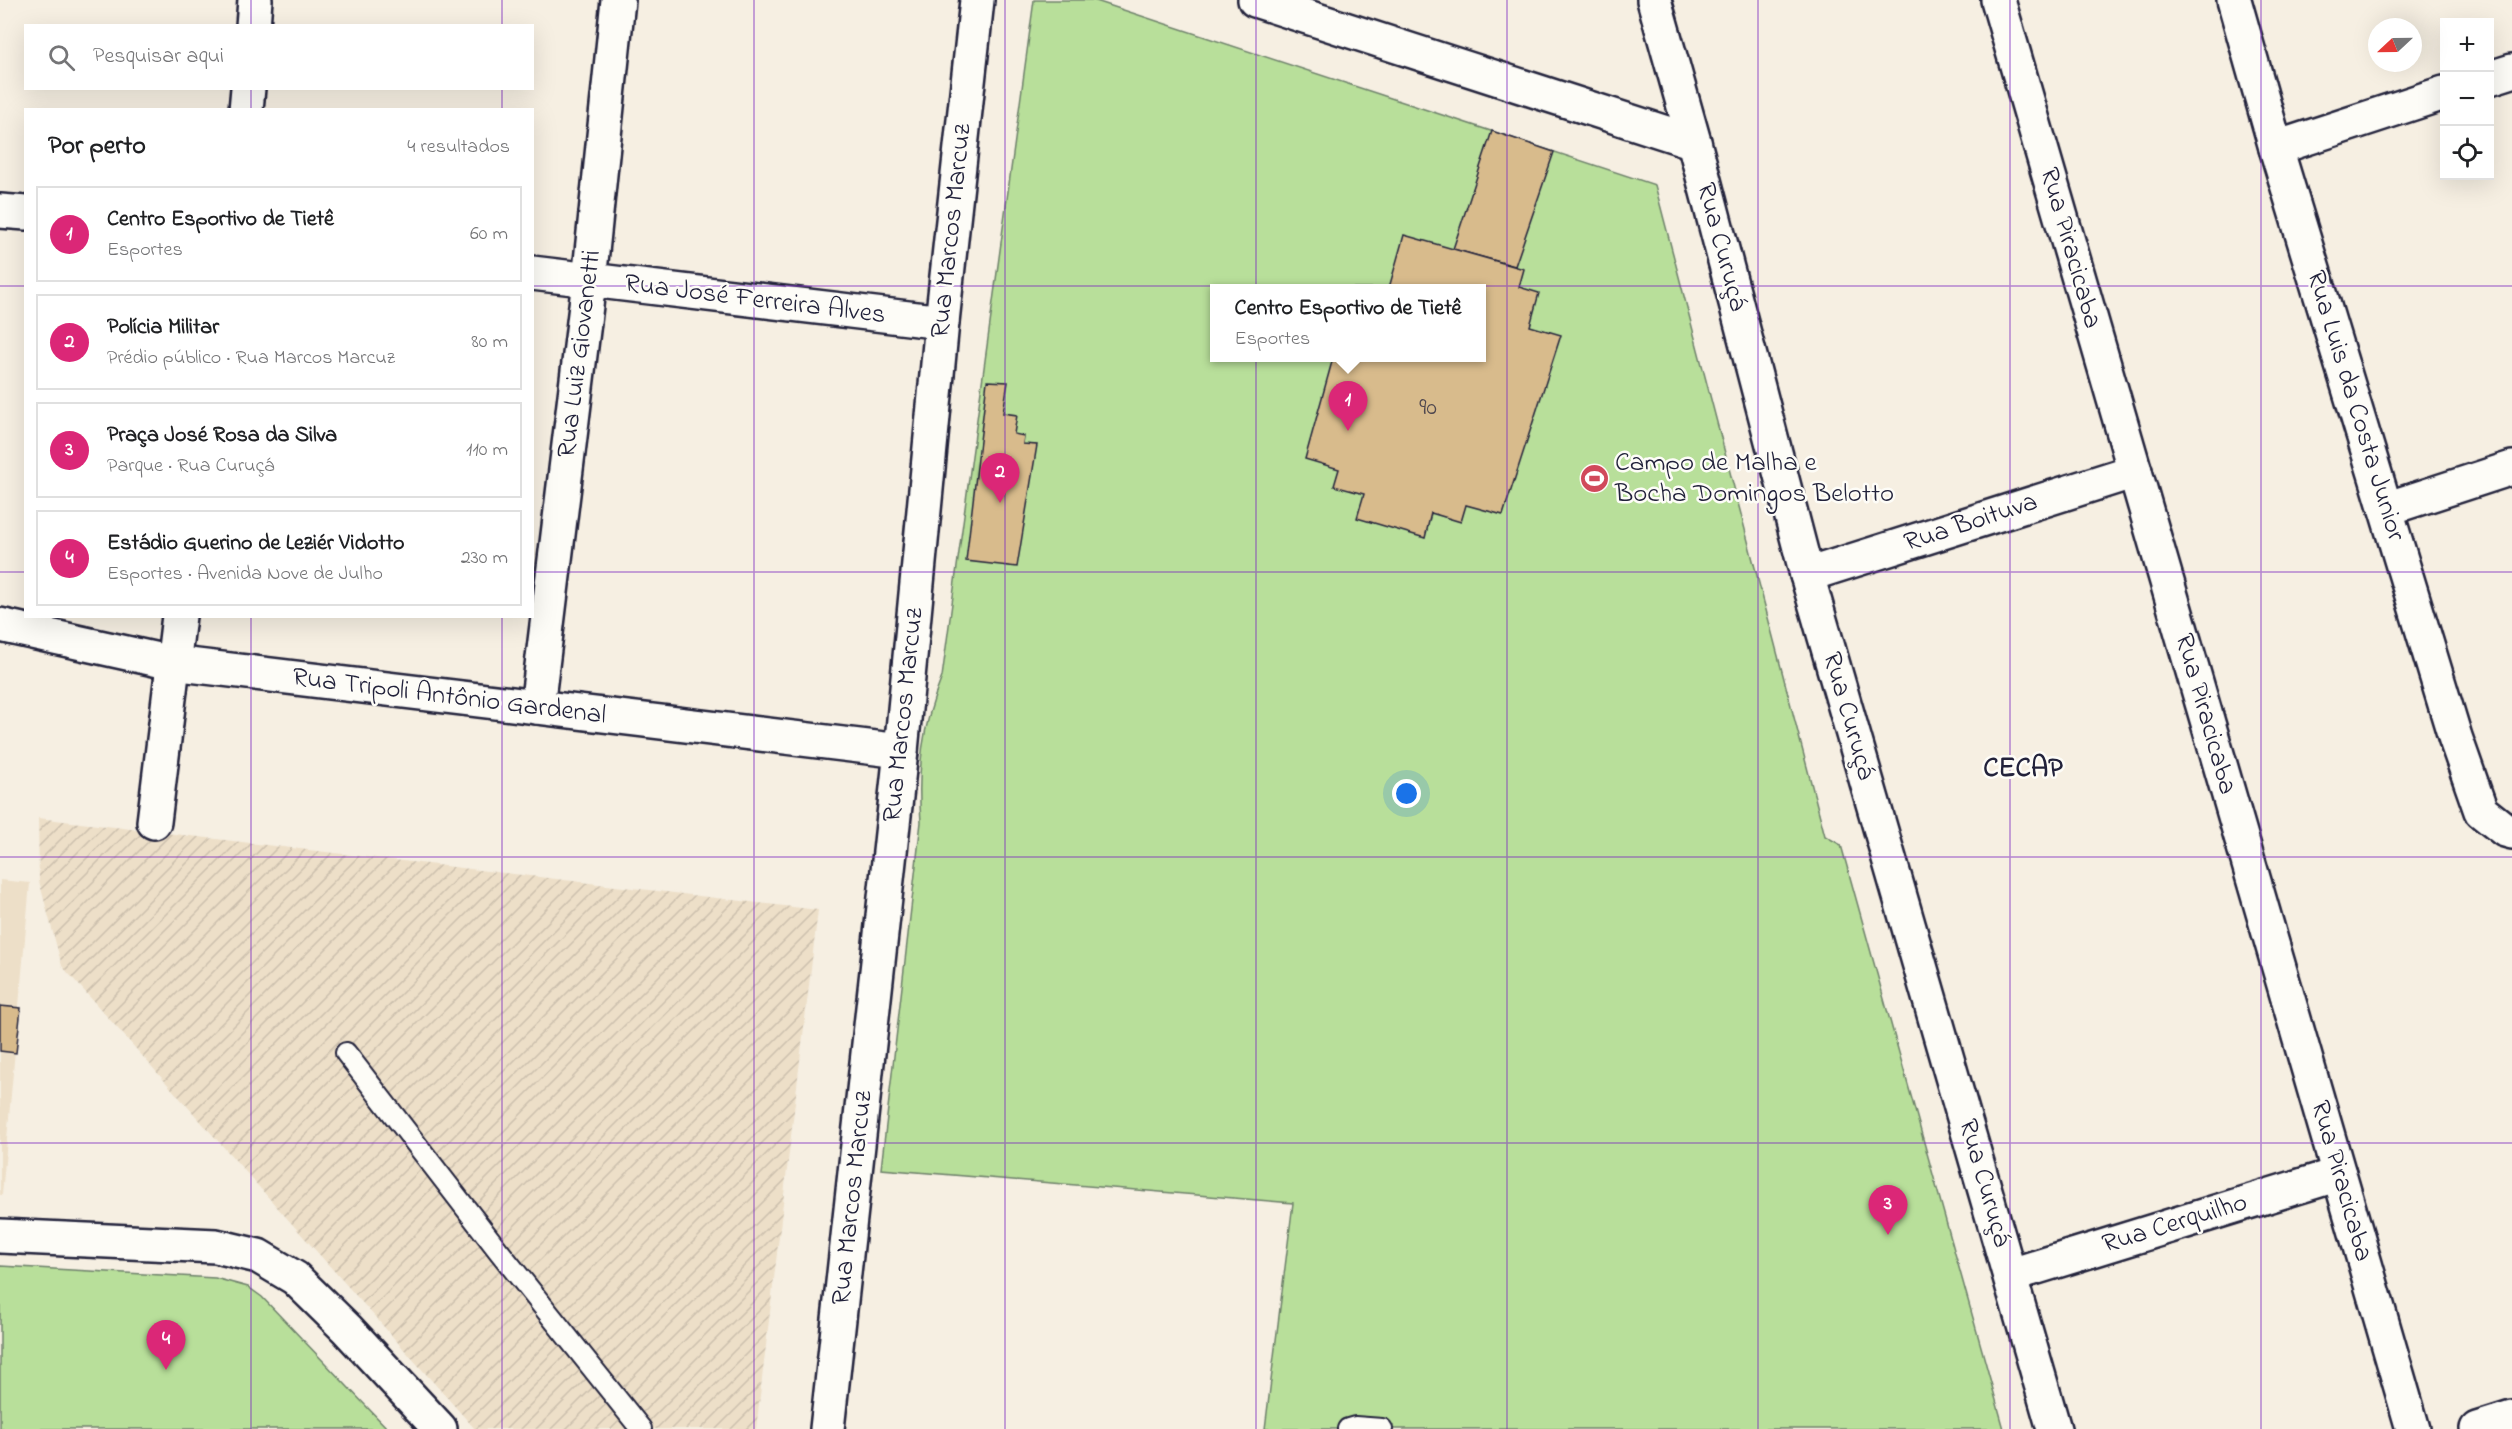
<!DOCTYPE html>
<html lang="pt">
<meta charset="utf-8">
<style>
:root{--surface:#fff;--page:#f6f6f6;--text:#202124;--muted:#757577;--line:#e0e0e0;--accent:#db2777}
body{margin:0;font-family:"Indie Flower",sans-serif;background:var(--page);color:var(--text)}
.controls{position:absolute;right:18px;top:18px;display:grid;overflow:hidden;border-radius:0px;box-shadow:0 6px 24px #0002}
.controls button{width:54px;height:54px;display:grid;place-items:center;padding:0;border:0;border-bottom:2px solid var(--line);background:var(--surface);color:var(--text);font:30px sans-serif}
.compass{position:absolute;left:2368px;top:18px;width:54px;height:54px;border-radius:50%;background:var(--surface);box-shadow:0 6px 24px #0002;rotate:248deg}
.you{position:absolute;left:1407px;top:794px;width:21px;height:21px;margin:-15px;border:4px solid #fff;border-radius:50%;background:#1a73e8;box-shadow:0 0 0 9px #1a73e833}
.badge{display:grid;place-items:center;width:39px;height:39px;border-radius:50%;background:var(--accent);color:#fff;font-size:20px;font-weight:700}
.pin{position:absolute;translate:-50% -50px;filter:drop-shadow(0 2px 3px #0008)}
.pin::after{content:'';position:absolute;top:32px;width:21px;height:18px;background:inherit;clip-path:polygon(0 0,100% 0,50% 100%)}
.popup{position:absolute;left:1210px;top:284px;width:276px;height:78px;box-sizing:border-box;display:grid;place-content:center;border-radius:0px;background:var(--surface);filter:drop-shadow(0 2px 4px #0005);font-size:20px;white-space:nowrap;color:var(--muted)}
.popup b{font-size:22px;color:var(--text)}
.popup::after{content:'';position:absolute;left:50%;top:100%;margin-left:-12px;border:12px solid transparent;border-top-color:var(--surface)}
.list{margin:0;padding:0;list-style:none}
h2{display:flex;justify-content:space-between;align-items:center;height:78px;margin:0;padding:0 24px;font-size:26px}
h2 small{font-size:20px;font-weight:400;color:var(--muted)}
.list li{display:grid;grid-template-columns:39px 1fr auto;gap:18px;align-items:center;box-sizing:border-box;height:96px;margin:0 12px 12px;padding:0 12px;border:2px solid var(--line);border-radius:0px}
.list b{display:block;font-size:22px;white-space:nowrap}
.list p{margin:0;font-size:20px;white-space:nowrap;color:var(--muted)}
.list em{font-size:20px;font-style:normal;color:var(--muted)}
.icon{flex:none;width:33px;height:33px;fill:none;stroke:currentColor;stroke-width:2;stroke-linecap:round;stroke-linejoin:round}
.map{position:relative;flex:none;width:2512px;height:1429px;overflow:hidden}
.search{position:absolute;background:var(--surface);box-shadow:0 6px 24px #0002;left:24px;top:24px;width:510px;height:66px;display:flex;align-items:center;gap:15px;box-sizing:border-box;padding:0 21px;border-radius:0px;color:var(--muted);font-size:22px}
.panel{position:absolute;background:var(--surface);box-shadow:0 6px 24px #0002;left:24px;top:108px;width:510px;height:510px;border-radius:0px}
.map>svg:first-child{display:block}
</style>
<div class="map">
<svg width="2512" height="1429" viewBox="0 0 2512 1429">
<defs>
<pattern id="industrial-furrows" width="10" height="10" patternUnits="userSpaceOnUse" patternTransform="scale(1.5)"><rect width="10" height="10" fill="#eddfc8"/><path d="M-1 1l2-2M0 10L10 0M9 11l2-2" fill="none" stroke="#cbbfad"/></pattern>
</defs>
<rect width="100%" height="100%" fill="#f6efe2"/>
<filter id="ink" filterUnits="userSpaceOnUse"><feTurbulence type="fractalNoise" baseFrequency=".0167" numOctaves="2"/><feDisplacementMap in="SourceGraphic" scale="12" xChannelSelector="R" yChannelSelector="G"/><feConvolveMatrix kernelMatrix="1 2 1 2 8 2 1 2 1" color-interpolation-filters="sRGB"/></filter>
<g filter="url(#ink)">
<!-- built -->
<path fill="#eddfc8" d="M0,880L30,883L2,1195H0Z"/>
<!-- industrial -->
<path fill="url(#industrial-furrows)" d="M38,818L818,910L756,1429H475L62,966L39,881Z"/>
<!-- park -->
<g fill="#b8df9a" stroke="#6d806a" stroke-width="1.5" fill-rule="evenodd">
<path d="M1034,0H1093L1655,185L1825,836L1841,845L2004,1429H1265L1293,1203L881,1169L921,822C917,768 922,727 942,677ZM1214,288H1482V358H1214Z"/>
<path d="M0,1266L215,1278L248,1287L262,1297L388,1429H0Z"/>
</g>
<!-- building -->
<g fill="#d8bb8c" stroke="#22223b" stroke-width="1.5">
<path d="M1492,131L1554,152L1515,266L1453,249Z"/>
<path d="M1404,235L1524,269L1519,287L1539,293L1530,326L1561,335L1503,515L1466,505L1461,522L1431,513L1425,538L1357,518L1364,494L1334,486L1339,469L1305,459L1333,358H1482V288H1389Z"/>
<path d="M987,381L1008,382L1003,413L1017,415L1014,434L1024,436L1023,444L1037,445L1017,567L966,561Z"/>
<path d="M0,1006L21,1008L16,1053L0,1051Z"/>
</g>
<g fill="none" stroke-linecap="round" stroke-linejoin="round">
<defs>
<g id="lane">
<path d="M346,1053L498,1250L641,1429"/>
<path d="M1348,1429L1355,1427L1382,1429"/>
</g>
<g id="street">
<path d="M1255,0L1694,142"/>
<path d="M1998,0L2413,1429"/>
<path d="M2234,0L2276,148L2455,737L2481,811L2505,830L2512,832"/>
<path d="M253,26L255,0"/>
<path d="M2490,78L2512,71"/>
<path d="M246,110L248,88"/>
<path d="M2276,148L2444,93"/>
<path d="M0,211L26,213"/>
<path d="M532,273L942,322"/>
<path d="M2386,509L2512,468"/>
<path d="M1807,575L2135,471"/>
<path d="M0,625L172,663L901,751"/>
<path d="M537,707L589,281L618,0"/>
<path d="M154,822L179,616"/>
<path d="M2011,1275L2339,1174"/>
<path d="M2477,1429L2512,1418"/>
</g>
<g id="secondary">
<path d="M1654,0L1694,142L1807,575L2054,1429"/>
<path d="M0,1236L216,1246L258,1256L295,1278L347,1329L440,1429"/>
<path d="M827,1429L901,751L942,322L977,0"/>
</g>
</defs>
<!-- lane casing -->
<use href="#lane" stroke="#22223b" stroke-width="24"/>
<!-- street casing -->
<use href="#street" stroke="#22223b" stroke-width="38"/>
<!-- secondary casing -->
<use href="#secondary" stroke="#22223b" stroke-width="38"/>
<!-- lane -->
<use href="#lane" stroke="#fdfcf7" stroke-width="20"/>
<!-- street -->
<use href="#street" stroke="#fdfcf7" stroke-width="33"/>
<!-- secondary -->
<use href="#secondary" stroke="#fdfcf7" stroke-width="33"/>
</g>
</g>
<!-- grid -->
<path fill="none" stroke="#7b2cbf" stroke-width="1.5" stroke-opacity="0.55" d="M251,0V26M502,0V26M754,0V1429M1005,0V1429M1256,0V1429M1507,0V1429M1758,0V1429M2010,0V1429M2261,0V1429M251,88V110M502,88V110M0,286H26M532,286H2512M0,572H26M532,572H2512M251,616V1429M502,616V1429M0,857H2512M0,1143H2512"/>
<!-- icons -->
<defs>
<symbol id="stadium-disc" viewBox="-11 -11 22 22"><circle r="9.5" fill="#d1495b" stroke="#fdfcf7"/><path d="M0-5a6.5 5 0 1 0 0 10a6.5 5 0 1 0 0-10ZM-3.5-1.8h7v3.6h-7Z" fill="#fff"/></symbol>
</defs>
<g fill-rule="evenodd">
<use href="#stadium-disc" x="1578" y="462" width="33" height="33"/>
</g>
<g text-anchor="middle" dominant-baseline="central" stroke-width="5" stroke-linejoin="round" paint-order="stroke">
<!-- number labels -->
<g font-size="24" fill="#50484f">
<text x="1428" y="408">90</text>
</g>
<!-- street labels -->
<g font-size="27" fill="#22223b" stroke="#fdfcf7">
<text transform="translate(952 231) rotate(-84)">Rua Marcos Marcuz</text>
<text transform="translate(1721 247) rotate(75)">Rua Curuçá</text>
<text transform="translate(2070 248) rotate(74)">Rua Piracicaba</text>
<text transform="translate(755 300) rotate(7)">Rua José Ferreira Alves</text>
<text transform="translate(580 354) rotate(-83)">Rua Luiz Giovanetti</text>
<text transform="translate(2355 406) rotate(73)">Rua Luis da Costa Junior</text>
<text transform="translate(1971 523) rotate(-18)">Rua Boituva</text>
<text transform="translate(449 697) rotate(7)">Rua Tripoli Antônio Gardenal</text>
<text transform="translate(2205 714) rotate(74)">Rua Piracicaba</text>
<text transform="translate(904 715) rotate(-84)">Rua Marcos Marcuz</text>
<text transform="translate(1848 716) rotate(74)">Rua Curuçá</text>
<text transform="translate(2341 1181) rotate(74)">Rua Piracicaba</text>
<text transform="translate(1984 1183) rotate(74)">Rua Curuçá</text>
<text transform="translate(853 1198) rotate(-84)">Rua Marcos Marcuz</text>
<text transform="translate(2175 1224) rotate(-17)">Rua Cerquilho</text>
</g>
<!-- poi labels -->
<g font-size="27" fill="#22223b" stroke="#fdfcf7" text-anchor="start">
<text x="1615" y="463">Campo de Malha e<tspan x="1615" dy="31">Bocha Domingos Belotto</tspan></text>
</g>
<!-- neighbourhood labels -->
<g font-size="28" font-weight="bold" fill="#22223b" stroke="#fdfcf7">
<text x="2023" y="769">CECAP</text>
</g>
</g>
</svg>
<div class="controls">
<button>+</button>
<button>−</button>
<button><svg class="icon" aria-label="locate" viewBox="0 0 24 24"><circle cx="12" cy="12" r="6"/><path d="M12 2v4M12 18v4M2 12h4M18 12h4"/></svg></button>
</div>
<svg class="compass" viewBox="-18 -18 36 36"><path d="M0-13l5 13h-10z" fill="#e53935"/><path d="M0 13l5-13h-10z" fill="#757577"/></svg>
<div class="you"></div>
<div class="pin badge" style="left:1348px;top:431px">1</div>
<div class="popup"><b>Centro Esportivo de Tietê</b>Esportes</div>
<div class="pin badge" style="left:1000px;top:503px">2</div>
<div class="pin badge" style="left:1888px;top:1235px">3</div>
<div class="pin badge" style="left:166px;top:1370px">4</div>
<div class="search"><svg class="icon" aria-label="search" viewBox="0 0 24 24"><circle cx="10" cy="10" r="6"/><path d="M15 15l6 6"/></svg>Pesquisar aqui</div>
<section class="panel">
<h2>Por perto<small>4 resultados</small></h2>
<ul class="list">
<li><span class="badge">1</span><div><b>Centro Esportivo de Tietê</b><p>Esportes</p></div><em>60 m</em></li>
<li><span class="badge">2</span><div><b>Polícia Militar</b><p>Prédio público · Rua Marcos Marcuz</p></div><em>80 m</em></li>
<li><span class="badge">3</span><div><b>Praça José Rosa da Silva</b><p>Parque · Rua Curuçá</p></div><em>110 m</em></li>
<li><span class="badge">4</span><div><b>Estádio Guerino de Leziér Vidotto</b><p>Esportes · Avenida Nove de Julho</p></div><em>230 m</em></li>
</ul>
</section>
</div>
